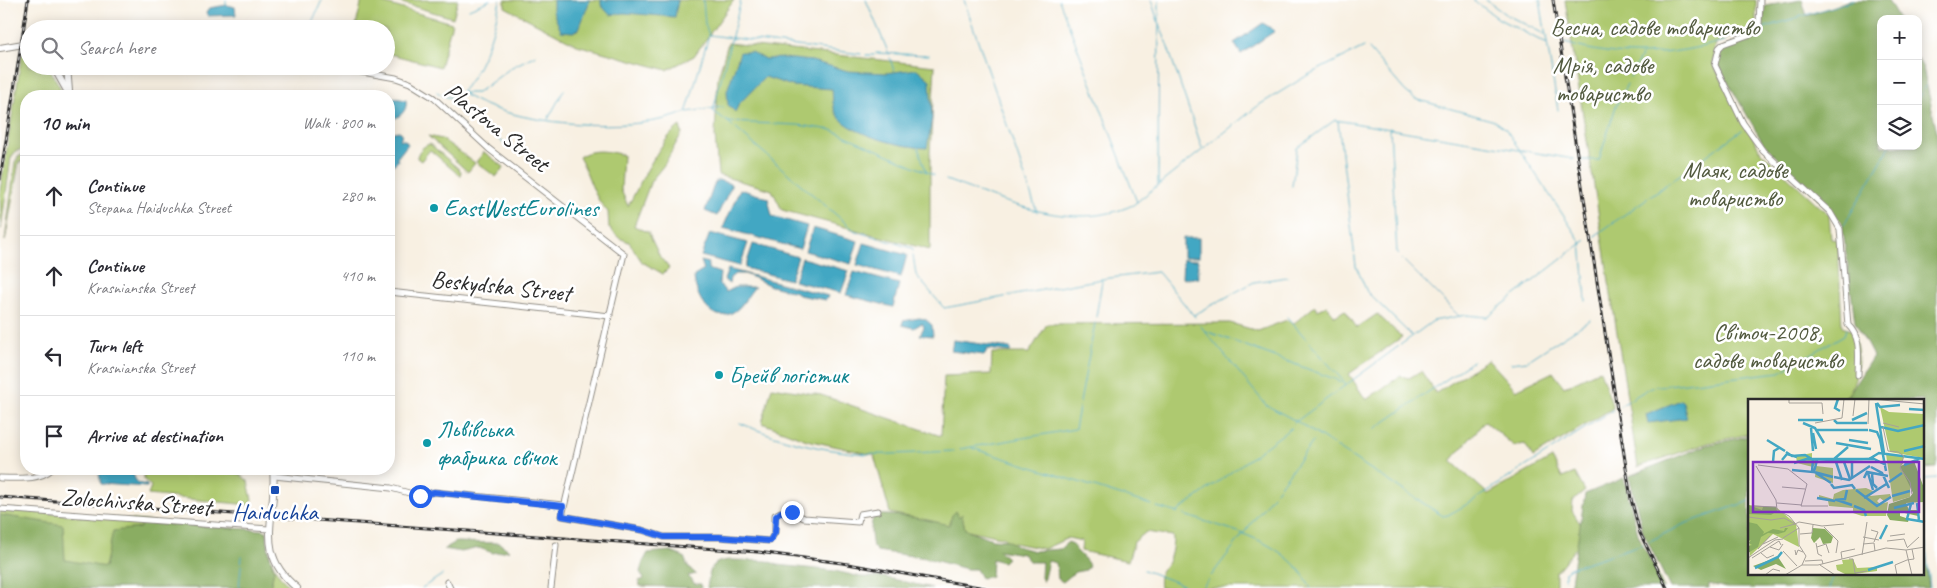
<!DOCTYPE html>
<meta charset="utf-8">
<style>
:root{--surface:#fff;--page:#f7f7f7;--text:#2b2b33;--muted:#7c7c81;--line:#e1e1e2}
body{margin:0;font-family:Caveat,sans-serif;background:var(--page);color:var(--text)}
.controls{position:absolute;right:15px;top:15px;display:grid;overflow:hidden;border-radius:10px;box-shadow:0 2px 12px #0003}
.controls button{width:45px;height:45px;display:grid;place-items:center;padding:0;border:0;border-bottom:1px solid var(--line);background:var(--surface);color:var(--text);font:25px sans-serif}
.stop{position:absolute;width:15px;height:15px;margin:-11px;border:4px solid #2563eb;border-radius:50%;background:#fff}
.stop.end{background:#2563eb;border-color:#fff;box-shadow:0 1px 5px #0008}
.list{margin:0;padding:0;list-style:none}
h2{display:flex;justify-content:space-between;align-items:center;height:65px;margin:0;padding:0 20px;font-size:21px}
h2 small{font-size:16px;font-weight:400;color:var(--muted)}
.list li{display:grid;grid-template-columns:32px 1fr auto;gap:15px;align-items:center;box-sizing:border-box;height:80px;padding:0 20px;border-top:1px solid var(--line)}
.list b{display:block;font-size:19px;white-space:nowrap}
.list p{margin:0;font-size:16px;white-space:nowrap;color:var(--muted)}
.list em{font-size:16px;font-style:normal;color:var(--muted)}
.icon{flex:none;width:28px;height:28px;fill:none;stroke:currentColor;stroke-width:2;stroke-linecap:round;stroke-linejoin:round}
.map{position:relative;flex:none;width:1937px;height:588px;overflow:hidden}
.search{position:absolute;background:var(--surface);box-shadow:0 2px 12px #0003;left:20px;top:20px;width:375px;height:55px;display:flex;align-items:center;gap:12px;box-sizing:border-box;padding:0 18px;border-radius:28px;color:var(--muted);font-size:19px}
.panel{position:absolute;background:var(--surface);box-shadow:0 2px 12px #0003;left:20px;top:90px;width:375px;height:385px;border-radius:20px}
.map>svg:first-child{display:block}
</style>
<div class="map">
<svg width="1937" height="588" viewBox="0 0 1937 588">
<rect width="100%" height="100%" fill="#fff"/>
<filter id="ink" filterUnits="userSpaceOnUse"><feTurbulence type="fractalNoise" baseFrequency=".02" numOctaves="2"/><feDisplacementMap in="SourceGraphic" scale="10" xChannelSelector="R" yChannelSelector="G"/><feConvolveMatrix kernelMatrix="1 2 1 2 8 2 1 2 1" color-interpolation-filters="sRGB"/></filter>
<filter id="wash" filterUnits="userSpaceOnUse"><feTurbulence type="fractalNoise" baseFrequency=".0096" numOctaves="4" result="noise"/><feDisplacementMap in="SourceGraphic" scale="20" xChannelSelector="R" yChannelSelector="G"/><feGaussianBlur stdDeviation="1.12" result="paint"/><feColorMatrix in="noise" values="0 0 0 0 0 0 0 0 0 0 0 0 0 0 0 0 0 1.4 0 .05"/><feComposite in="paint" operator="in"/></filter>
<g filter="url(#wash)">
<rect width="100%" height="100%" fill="#f8f0e2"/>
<!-- green -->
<g fill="#aec96f" stroke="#6c7a4d">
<path d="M362,0H372L452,23L440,67L386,53V29H355Z"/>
<path d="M392,0H458L453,18Z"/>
<path d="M505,0H734L694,56L667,70L577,45L505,7Z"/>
<path d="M1565,0H1756V28L1716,43L1713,64L1761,152L1829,215L1831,239L1838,240L1842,327L1851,330C1862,350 1860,384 1843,400H1750L1749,434L1708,443L1638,467Z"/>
<path d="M728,43L935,66L930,153V250L782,210L772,190L718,175L715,135L718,77Z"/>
<path d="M22,54L29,55V66H48L65,96H26V147L15,152L11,158L1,229L0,191Z"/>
<path d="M680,126L682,133L664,165L651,181L634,226L648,232L660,257L669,268L663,274L642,262L629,242L619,238L609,228L608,212C592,196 590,176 579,157C592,148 609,151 623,155L621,190L628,206C639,186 661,138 680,126Z"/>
<path d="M428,136L442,139L475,163L468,172Z"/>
<path d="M430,144L461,171L460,176L430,150L421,161L417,158C417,152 424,145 430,144Z"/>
<path d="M484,152L504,167L496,177L476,162Z"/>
<path d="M26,153V162H19L5,241L15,162L18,157Z"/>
<path d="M1315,306L1318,310L1327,306L1335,316L1345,310L1357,328L1377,314L1402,337L1349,374L1366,400L1400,376L1409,378L1421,371L1436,393L1488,359L1516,390L1553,372L1564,387L1600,370L1613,408L1533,457L1525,444L1514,446L1485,421L1451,461L1488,494L1552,458L1562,478L1575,473L1585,491L1573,501L1572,511L1587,534L1556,572V588H1160C1157,569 1167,569 1170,557C1172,551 1173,543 1173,536L1146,532L1134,542L1128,561L1081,551L1082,541L1068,538L1044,549L1004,541L1005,538L890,513L874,455L807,440L762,423L772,387L821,395L941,436L944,376L991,374L992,353H1029L1047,324L1230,323L1258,331L1287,320L1293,324Z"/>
<path d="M154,469H205L240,474L248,481L252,500L249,505L148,495L151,486L144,480L143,472Z"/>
<path d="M0,509L267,531C267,554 274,573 291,588H0Z"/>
</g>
<!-- forest -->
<g fill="#8aad62" stroke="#5a6c46">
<path d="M1802,0L1807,16L1850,0H1888L1899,19H1881V146H1918V59L1923,68L1937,132V468L1923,469V400H1845L1873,356L1855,322L1842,222L1763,143L1717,63L1722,48L1761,34L1765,6Z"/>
<path d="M1749,436L1750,574H1923V559L1926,558L1929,588H1726L1709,584V588H1670L1643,532L1629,476L1707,445Z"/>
<path d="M1624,478L1638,534L1664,588H1570L1585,494Z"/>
<path d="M956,511L959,517L962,514L965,529L992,539L1008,540L1016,546L1034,551L1060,549L1068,542L1073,544C1076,554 1086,557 1089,566L1086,570L1075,572L1063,582L1058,579L1056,563L1048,561L1043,582L1041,577L1042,562H1030L1023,554L998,550L1007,558L1003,562L992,559L991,576L981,578L976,569H967L926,558L877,551L873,547C871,538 869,523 875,515C900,514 925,519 949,525L952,515Z"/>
<path d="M0,515L63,525L65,560L105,567L113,531L140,528L142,523L264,530L267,533L269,554L274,570L270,588H0Z"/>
<path d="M456,542L499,543L509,550L493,553L479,548L461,552L444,549Z"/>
<path d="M669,551L684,557L688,567L696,574L688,576L695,584H701L702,588L640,586L639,581L644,579L640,572L643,562L648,553Z"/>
<path d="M731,560L768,561L778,565L835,571L861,577H883L932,588H707C710,570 709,561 731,560Z"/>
</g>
<!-- water -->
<g fill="#43a7c3" stroke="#376977">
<path d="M553,0H590L579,29L573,32L561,31L553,12Z"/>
<path d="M601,0H678L675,17L624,13L610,15L601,5Z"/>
<path d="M227,5L235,7L236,15L208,16L206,13L209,8Z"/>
<path d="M1263,23L1275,31L1241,54L1234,43Z"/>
<path d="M740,52H751L765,59L784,58L812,61L848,71L886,73L917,69L930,80L932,118L927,148C902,147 853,136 837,115C832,107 833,98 832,89L792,86L765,77L739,104L735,112L728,105L727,91Z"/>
<path d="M389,97L406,100C408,112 399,117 389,121Z"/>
<path d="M399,131L402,133L400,140H405L408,144L397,158L398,161L389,168V139L393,132Z"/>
<path d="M718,180L731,184V187L717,216L705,211L706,208L715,182Z"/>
<path d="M740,189L768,198L772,216L807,226L800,249L723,228Z"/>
<path d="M813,228L858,241L851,264L805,251Z"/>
<path d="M710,233L748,243L740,266L701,256Z"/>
<rect x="1183" y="238" width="16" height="19"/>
<path d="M864,243L907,255L901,277L857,265Z"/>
<path d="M753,244L798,257L790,280L745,268Z"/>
<path d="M802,258L849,271L841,293L794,281Z"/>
<path d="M1183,259L1198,260V278H1182Z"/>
<path d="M701,261L708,263V269L720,273L719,284L726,292L736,287H755C748,294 743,306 735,311C712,327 695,297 694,276L704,270Z"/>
<path d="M728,269L828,296L826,300L798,295L796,292L771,286L745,274H735L730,278L729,284L724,280Z"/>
<path d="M854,272L899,284L893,307L846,295Z"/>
<path d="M919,318L925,319L932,325L933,336L920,335L924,327L922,323L914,328L902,325L903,321Z"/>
<path d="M953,340L1010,348L1011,349L1010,352L988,349L984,355L951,351Z"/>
<path d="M1681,400L1683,402L1687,418L1648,423L1646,414Z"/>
<path d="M115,472L133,474L137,483L147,485V487L101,484L99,474Z"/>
</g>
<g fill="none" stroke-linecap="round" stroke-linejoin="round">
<!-- stream -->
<g stroke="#43a7c3" stroke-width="1">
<path d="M500,0C494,34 480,75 455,99L470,117L505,144"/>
<path d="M741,0L713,111L728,122L798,125L832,130L934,175"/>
<path d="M866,0L889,54"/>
<path d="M964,0L1037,212"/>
<path d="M1059,0L1137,202"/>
<path d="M1151,0L1158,21"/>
<path d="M1473,0L1499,19L1547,44"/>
<path d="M1486,0L1505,14L1548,36"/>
<path d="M1540,0L1558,110"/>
<path d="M226,5V0"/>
<path d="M469,9L490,0"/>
<path d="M1160,24L1202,148"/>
<path d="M312,25L317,29"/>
<path d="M309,29L322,0"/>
<path d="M1760,29L1854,0"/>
<path d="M709,35L861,54"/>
<path d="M1565,43C1619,60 1671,56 1724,41"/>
<path d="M1369,49L1405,91L1415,99L1495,121L1505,128L1581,242L1586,301"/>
<path d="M876,53L929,55"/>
<path d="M866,55H874"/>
<path d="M890,58L894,71"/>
<path d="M1630,77L1641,56"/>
<path d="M437,92C446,98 450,99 459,94"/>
<path d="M461,92C504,126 637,135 686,112L688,107L709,35L705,24L703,0"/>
<path d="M463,93H477L512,67L536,55"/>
<path d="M1918,98L1926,85"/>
<path d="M687,112L723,107"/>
<path d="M548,119L564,90"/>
<path d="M1338,121L1356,266L1367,292L1411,335"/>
<path d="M728,122L855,231L912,248L913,251"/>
<path d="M1390,128L1397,254L1459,316"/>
<path d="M918,147L926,171"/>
<path d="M1580,160H1599L1616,106L1627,84"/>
<path d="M946,180C1004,201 1071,233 1133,205L1259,105L1308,75L1364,47"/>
<path d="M1158,184L1159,0"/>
<path d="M1292,186L1297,148L1335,120L1574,159"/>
<path d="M1844,225L1890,146"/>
<path d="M1592,238L1742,130"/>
<path d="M913,255L916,275L944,308L1102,279L1158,272L1195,317"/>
<path d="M1194,315L1254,282L1287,277"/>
<path d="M1096,317L1102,281"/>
<path d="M1287,317L1345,383"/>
<path d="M1199,324L1266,405L1296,421L1443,516L1448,515L1471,502L1613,410"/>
<path d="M1206,331L1345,383"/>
<path d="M1511,363L1527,361L1590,320"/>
<path d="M1620,406L1651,387L1780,372L1844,335L1846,329"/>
<path d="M740,423C779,440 824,451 866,454C895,455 925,452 954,451"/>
<path d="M1294,423L1433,321L1466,315L1487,317L1586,240"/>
<path d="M1373,430L1473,361"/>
<path d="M972,448L1151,505"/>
<path d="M960,449L1075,429L1095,323"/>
<path d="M1923,479L1937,478"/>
<path d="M1276,491L1313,442"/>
<path d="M1157,507L1178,513"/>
<path d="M1177,512L1291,428"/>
<path d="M1184,515C1230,530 1288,540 1311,588"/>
<path d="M1923,515L1930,588"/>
<path d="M1648,542L1684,524L1750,501"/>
<path d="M1144,570L1191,588"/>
<path d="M1211,576L1273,495"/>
<path d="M1565,579V572L1570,568L1643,544"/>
<path d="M239,588L242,556"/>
<path d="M422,588L442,575"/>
<path d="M1202,588L1208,580"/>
<path d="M1829,588L1834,574"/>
</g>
</g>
</g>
<g filter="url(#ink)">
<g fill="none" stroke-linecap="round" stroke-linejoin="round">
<defs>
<g id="minor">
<path d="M1760,0L1759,25L1754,33L1723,44L1719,48L1715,65L1743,123L1763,151L1830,212L1840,229L1848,325C1862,338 1858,358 1858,375"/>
<path d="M328,66L396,78L410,83L434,98L489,149L624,254L562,516L642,530L664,537H719L770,541L775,532V515L781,512H792L804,518L858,522L860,514L878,511"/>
<path d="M389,292L610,316"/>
<path d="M274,476L391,488L420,496L434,492L563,505"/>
<path d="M0,478C17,478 39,481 52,469"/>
<path d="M0,509L269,529"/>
<path d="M447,582L450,588"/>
<path d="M551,588L556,545"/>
</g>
<g id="major">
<path d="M0,48L29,43"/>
<path d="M53,66L70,96"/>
<path d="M67,66L69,91"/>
<path d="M273,469C278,516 252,552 297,588"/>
</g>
</defs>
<!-- minor casing -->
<use href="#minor" stroke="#928e86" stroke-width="7"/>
<!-- major casing -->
<use href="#major" stroke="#928e86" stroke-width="8"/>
<!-- minor -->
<use href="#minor" stroke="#fff" stroke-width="5"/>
<!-- major -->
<use href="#major" stroke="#fff" stroke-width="6"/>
<defs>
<g id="rail">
<path d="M1553,0L1631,499L1640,533L1667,588"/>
<path d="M0,179L28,0"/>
<path d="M0,497L758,552L842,563L985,588"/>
</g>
</defs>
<!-- rail casing -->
<use href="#rail" stroke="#2b2b2b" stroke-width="3"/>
<!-- rail -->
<use href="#rail" stroke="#fff" stroke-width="1" stroke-dasharray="4" stroke-linecap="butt"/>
</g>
</g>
<g fill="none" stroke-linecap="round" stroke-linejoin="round" filter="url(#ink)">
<!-- route -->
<path stroke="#2563eb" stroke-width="6" d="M420,496L434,492L563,506L562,516L642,530L664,537H719L770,541L775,532L776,516L781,512H792"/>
</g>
<!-- markers -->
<g fill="#0f9aa8" stroke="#fff" stroke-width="2">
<circle cx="434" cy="208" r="5"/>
<circle cx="719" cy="375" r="5"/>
<circle cx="427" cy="443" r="5"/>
</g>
<rect fill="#1a4fb4" stroke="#fff" stroke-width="2" x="270" y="485" width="10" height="10" rx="2.5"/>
<g text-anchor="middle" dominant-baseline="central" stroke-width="5" stroke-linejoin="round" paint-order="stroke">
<!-- park labels -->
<g font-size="24" fill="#525a3f" stroke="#fff">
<text x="1655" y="27">Весна, садове товариство</text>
<text x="1603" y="65">Мрія, садове<tspan x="1603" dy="28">товариство</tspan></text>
<text x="1735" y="170">Маяк, садове<tspan x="1735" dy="28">товариство</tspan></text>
<text x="1768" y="332">Світоч-2008,<tspan x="1768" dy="28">садове товариство</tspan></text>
</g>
<!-- street labels -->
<g font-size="24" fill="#2b2b2b" stroke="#fff">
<text transform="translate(497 127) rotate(39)">Plastova Street</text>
<text transform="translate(501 286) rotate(6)">Beskydska Street</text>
<text transform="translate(136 502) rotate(4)">Zolochivska Street</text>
</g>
<!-- culture labels -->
<g font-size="24" fill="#0d838f" stroke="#fff" text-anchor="start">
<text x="444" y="208">EastWestEurolines</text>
<text x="729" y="375">Брейв логістик</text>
<text x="437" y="429">Львівська<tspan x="437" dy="28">фабрика свічок</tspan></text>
</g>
<!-- transit labels -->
<g font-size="24" fill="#164399" stroke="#fff">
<text x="275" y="512">Haiduchka</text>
</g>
</g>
<!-- overview -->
<g transform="translate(1748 399)">
<rect width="176" height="176" fill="#f8f0e2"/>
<path d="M132,8L141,13L176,15V59L142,53ZM64,54V60H71L65,68L49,64L48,57ZM138,55L155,57V65L152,67L162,81V98L145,103ZM68,67L85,69V84L67,78ZM118,89L125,92L122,97L142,95L143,98L136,102L132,99L129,102L132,105L140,103L138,117H114L105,114V109L81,107L80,102L71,99V96L85,100L86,95L95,91ZM0,106L28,108L48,125L51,148L25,135L2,157ZM105,160L109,169L129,168V172L99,176L89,171L88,166L95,165L94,161Z" fill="#aec96f"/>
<path d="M166,62L176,89V103L158,104L161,111H170V117L152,113V117L161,120L160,123L142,121L139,116L141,105L162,98L165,94L152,67ZM0,106L14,111L15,108H28L29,112L23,116L0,115ZM0,123L9,125L16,133L15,135L25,130L36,132L37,129H40L37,133L30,135L20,134L13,138L10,148L0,154V147L4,146L1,144L3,141L0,142ZM65,129L77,130L85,138L83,144L75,145L72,138L66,144L63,139ZM30,158L38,170L28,165L13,171L5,167Z" fill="#8aad62"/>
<path fill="none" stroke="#43a7c3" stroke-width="2.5" d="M90,0L87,9L92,12M128,4L136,54M129,4L132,8L152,6M161,10L177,11M50,21H75M86,21L89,24H119M104,21L119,14M55,24L67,29L76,44M133,28L150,32L177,26M63,29L65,52M69,31H120M121,31L129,33L132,40L138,72M65,34L68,50M19,41L37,52M101,41L120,44M88,44L123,50M156,52L177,47M38,53L44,57L57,56L64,60H121L131,54L177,60M59,60L85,61M86,60L100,48M87,60L94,81M95,60L102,80M34,61L39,55L49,58M69,61L66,73L85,78M85,61L126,60L138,66M25,63L26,52L31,49M46,64L62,59M156,66L171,60M123,68L134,74L141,89M44,71L64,73L65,60M68,74L83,84M120,74L125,91M124,75L125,85L129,89M86,78L101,81L122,67M104,78V62M116,79L119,73L140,77M141,83L154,74M83,85L86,89L104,86L107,90M108,91L129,107L143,98M144,97L162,92M69,99L87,102M116,99L140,84M87,101L97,100L99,91M89,101L104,106M169,104L171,121M163,105L159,120L177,123M106,107L116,111L118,117M146,109L166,104M132,140L139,126M7,169L30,158L34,153M120,171L145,163"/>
<path fill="none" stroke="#a6a199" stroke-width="1" d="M41,0V4H74L75,15M124,0L177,5M105,17L107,0M67,24L94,19L96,0M135,24L151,28M120,25L121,0M135,28L140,52L150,53L156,57L152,69L162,83L164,95M10,66L40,70L59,85L53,107H80M8,67L28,101L29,111L41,117L51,129V146L58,157L54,166M34,88L57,90M29,104L54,106M5,107L28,108M0,118L23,121L36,119L47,125L51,123M51,123L74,127L96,125M76,128L90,142L88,154M32,129L47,125M123,131L130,133L126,143M52,135L64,134L65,126M142,137L157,135M115,138L131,141M35,139L51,129M139,142L156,140L159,148M68,144L70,155L74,157M15,145L30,138M115,145L126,144L127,152M22,148L31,151L35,145M69,148L78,145L81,154M159,149L171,138M10,150L22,137M47,151L48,156L50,151L55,153M158,151L164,176M35,152L49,167M13,154L19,159L26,156M114,156L119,123M0,159L27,141L35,140M4,159L31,142L33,146M94,160L93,153L107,150M101,160H105L107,174L119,172M159,161L166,160L164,150M57,162L74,161L75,165M72,166L87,176M17,176L25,170L32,172M37,176L54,166H70L138,149L158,151L177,148M149,176L147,166L159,161"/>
<path fill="#7b2cbf" fill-opacity="0.15" stroke="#7b2cbf" stroke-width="2.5" d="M5,63H171V113H5Z"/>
<rect width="176" height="176" fill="none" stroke="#2b2b2b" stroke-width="2.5"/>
</g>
</svg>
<div class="controls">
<button>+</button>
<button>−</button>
<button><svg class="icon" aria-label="layers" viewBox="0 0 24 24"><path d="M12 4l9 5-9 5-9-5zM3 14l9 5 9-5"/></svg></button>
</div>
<div class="stop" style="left:420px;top:496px"></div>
<div class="stop end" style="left:792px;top:512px"></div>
<div class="search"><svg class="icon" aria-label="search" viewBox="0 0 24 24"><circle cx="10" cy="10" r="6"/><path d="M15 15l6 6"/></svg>Search here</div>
<section class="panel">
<h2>10 min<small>Walk · 800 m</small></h2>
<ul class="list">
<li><svg class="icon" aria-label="ahead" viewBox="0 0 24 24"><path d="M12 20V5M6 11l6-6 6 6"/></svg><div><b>Continue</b><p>Stepana Haiduchka Street</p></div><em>280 m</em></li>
<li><svg class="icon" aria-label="ahead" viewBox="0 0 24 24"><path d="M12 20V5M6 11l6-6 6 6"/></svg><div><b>Continue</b><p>Krasnianska Street</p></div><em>410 m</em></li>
<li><svg class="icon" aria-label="left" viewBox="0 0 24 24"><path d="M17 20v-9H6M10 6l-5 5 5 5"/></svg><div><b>Turn left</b><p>Krasnianska Street</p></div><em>110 m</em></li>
<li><svg class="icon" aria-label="arrive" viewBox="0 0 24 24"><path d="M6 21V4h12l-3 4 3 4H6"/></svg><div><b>Arrive at destination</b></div></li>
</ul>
</section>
</div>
